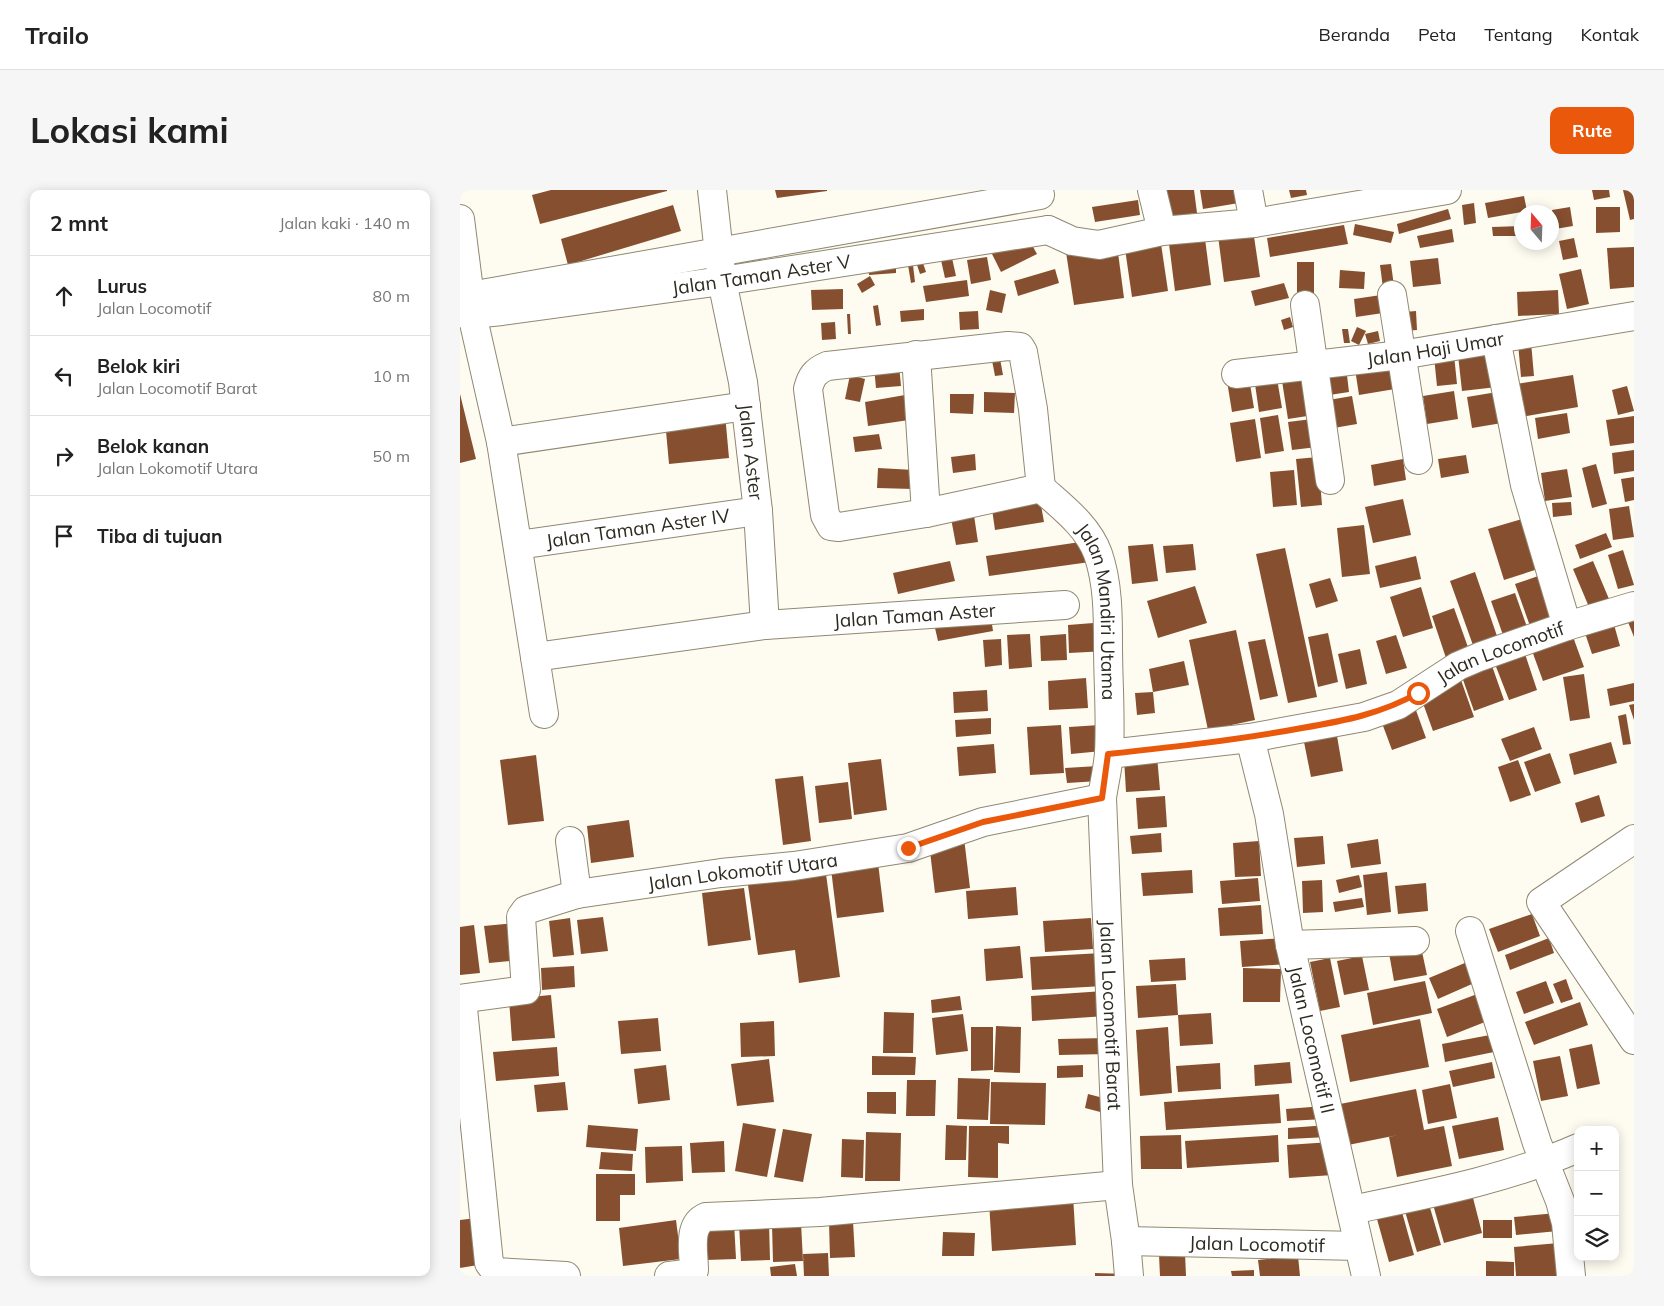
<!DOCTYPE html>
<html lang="id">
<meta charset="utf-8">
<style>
:root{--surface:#fff;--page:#f6f6f6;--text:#222;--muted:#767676;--line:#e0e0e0;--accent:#ea580c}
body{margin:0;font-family:Mulish,sans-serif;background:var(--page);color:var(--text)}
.controls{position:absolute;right:15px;bottom:15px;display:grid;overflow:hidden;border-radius:10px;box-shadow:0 2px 12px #0003}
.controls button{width:45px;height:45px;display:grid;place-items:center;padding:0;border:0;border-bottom:1px solid var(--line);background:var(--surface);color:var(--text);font:25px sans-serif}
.compass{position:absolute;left:1054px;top:15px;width:45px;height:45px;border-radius:50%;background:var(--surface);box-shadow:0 2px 12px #0003;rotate:341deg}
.stop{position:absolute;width:15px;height:15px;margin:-11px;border:4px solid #ea580c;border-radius:50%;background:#fff}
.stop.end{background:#ea580c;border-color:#fff;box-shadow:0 1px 5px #0008}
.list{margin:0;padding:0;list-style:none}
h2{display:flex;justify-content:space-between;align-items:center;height:65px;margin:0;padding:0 20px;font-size:21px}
h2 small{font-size:16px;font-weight:400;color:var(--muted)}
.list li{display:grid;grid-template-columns:32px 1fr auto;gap:15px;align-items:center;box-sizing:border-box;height:80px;padding:0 20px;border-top:1px solid var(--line)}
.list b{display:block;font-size:19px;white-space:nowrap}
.list p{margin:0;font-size:16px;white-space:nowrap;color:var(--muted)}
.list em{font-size:16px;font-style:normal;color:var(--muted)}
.icon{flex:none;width:28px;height:28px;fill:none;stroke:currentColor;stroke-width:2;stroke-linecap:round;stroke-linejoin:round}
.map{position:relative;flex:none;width:1174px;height:1086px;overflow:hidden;border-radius:10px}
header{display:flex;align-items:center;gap:30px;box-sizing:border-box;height:70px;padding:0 25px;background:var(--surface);border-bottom:1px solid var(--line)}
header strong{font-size:24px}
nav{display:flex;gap:28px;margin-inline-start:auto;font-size:18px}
.intro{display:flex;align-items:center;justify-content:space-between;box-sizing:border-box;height:120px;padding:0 30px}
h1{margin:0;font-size:35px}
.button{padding:12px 22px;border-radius:10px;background:var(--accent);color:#fff;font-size:18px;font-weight:700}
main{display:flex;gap:30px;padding:0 30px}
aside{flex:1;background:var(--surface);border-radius:10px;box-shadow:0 2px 12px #0003}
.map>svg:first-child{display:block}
</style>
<header>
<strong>Trailo</strong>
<nav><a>Beranda</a><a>Peta</a><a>Tentang</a><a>Kontak</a></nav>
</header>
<div class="intro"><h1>Lokasi kami</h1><a class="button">Rute</a></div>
<main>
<aside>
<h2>2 mnt<small>Jalan kaki · 140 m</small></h2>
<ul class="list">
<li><svg class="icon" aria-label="ahead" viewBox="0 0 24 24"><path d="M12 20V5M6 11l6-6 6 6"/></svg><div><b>Lurus</b><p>Jalan Locomotif</p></div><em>80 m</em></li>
<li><svg class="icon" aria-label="left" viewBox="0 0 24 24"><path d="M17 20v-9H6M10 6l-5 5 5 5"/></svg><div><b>Belok kiri</b><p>Jalan Locomotif Barat</p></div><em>10 m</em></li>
<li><svg class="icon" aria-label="right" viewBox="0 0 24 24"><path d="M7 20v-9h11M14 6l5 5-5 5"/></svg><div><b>Belok kanan</b><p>Jalan Lokomotif Utara</p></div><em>50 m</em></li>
<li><svg class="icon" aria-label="arrive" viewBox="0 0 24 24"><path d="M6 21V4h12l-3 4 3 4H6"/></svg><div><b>Tiba di tujuan</b></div></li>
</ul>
</aside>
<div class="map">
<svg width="1174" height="1086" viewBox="0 0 1174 1086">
<rect width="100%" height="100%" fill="#fefbf1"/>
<!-- building -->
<g fill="#865030">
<path d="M91,0H207V1L80,34L72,5Z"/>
<path d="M315,0H367V1L317,8Z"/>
<path d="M703,0H734L737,23L707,27Z"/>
<path d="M740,0H783L785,12L743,19Z"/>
<path d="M829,0H846L847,5L831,8Z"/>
<path d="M1132,0H1149L1150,7L1134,10Z"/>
<path d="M1163,0H1174V29L1170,30Z"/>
<path d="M1064,6L1067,21L1028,28L1025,13Z"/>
<path d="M678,10L680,25L635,32L632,17Z"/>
<path d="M1014,13L1016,33L1004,35L1002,15Z"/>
<path d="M213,15L221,41L108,75L101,49Z"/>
<path d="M1110,17L1113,36L1095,39L1092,20Z"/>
<path d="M1136,17H1160V42L1136,43Z"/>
<path d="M988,19L991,29L939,44L937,34Z"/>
<path d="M792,33L800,87L764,92L757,38Z"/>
<path d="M895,34L934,42L931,53L893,45Z"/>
<path d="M884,35L888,54L810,67L807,48Z"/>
<path d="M1062,36V46H1033L1032,37Z"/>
<path d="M992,39L994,52L960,58L957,46Z"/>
<path d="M744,41L751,95L715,101L708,46Z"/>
<path d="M567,46L577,64L541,82L532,64Z"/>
<path d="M700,47L708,101L672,107L664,52Z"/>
<path d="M1114,48L1118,67L1103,70L1099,51Z"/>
<path d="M657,55L664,108L614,115L606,62Z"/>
<path d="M1174,57V97L1150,99L1147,58Z"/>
<path d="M490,59L496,86L485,88L479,61Z"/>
<path d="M436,67V83L409,85L408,69Z"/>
<path d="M527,67L531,90L511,94L507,70Z"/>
<path d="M978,68L981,94L953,97L950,71Z"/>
<rect x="837" y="72" width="17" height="36"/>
<path d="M463,73L466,82L460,84L457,75Z"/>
<path d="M931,74L934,96L923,98L920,75Z"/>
<path d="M448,75H453L455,92L451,93Z"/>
<path d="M595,79L599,93L558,106L554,91Z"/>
<path d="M1121,79L1129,114L1107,119L1099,84Z"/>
<path d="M880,80L905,82L904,99L879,98Z"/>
<path d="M410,86L415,95L402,103L397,94Z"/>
<path d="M507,90L509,106L466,112L463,96Z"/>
<path d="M824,93L829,108L795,116L791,101Z"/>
<path d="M383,99V119L352,120L351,100Z"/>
<path d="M530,100L546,104L542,123L526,120Z"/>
<path d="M1098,100L1099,124L1058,126L1057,102Z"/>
<path d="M921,105L923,123L896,127L894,109Z"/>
<path d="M418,115L421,135L416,136L413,116Z"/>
<path d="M464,119V130L441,132L440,121Z"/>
<path d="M518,121L519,139L500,140L499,122Z"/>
<path d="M956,121L957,140L945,141L944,122Z"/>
<path d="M387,124H390L391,144H388Z"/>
<path d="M830,127L833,137L824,140L821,130Z"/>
<path d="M375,132L376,149L362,150L361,133Z"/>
<path d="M897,137L906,141L899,155L891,151Z"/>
<path d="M882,139H888L890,153H884Z"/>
<path d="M918,141L920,151L908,154L905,144Z"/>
<path d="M1071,152L1074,186L1061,187L1058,153Z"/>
<path d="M1033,162L1037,197L1002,201L998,165Z"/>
<path d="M539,163L543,185L535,186L531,165Z"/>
<path d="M994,165L997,194L977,196L974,167Z"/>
<path d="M930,174L935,199L899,205L895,179Z"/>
<path d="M439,175L441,196L416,198L414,177Z"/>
<path d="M886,177L889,202L863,206L859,182Z"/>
<path d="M816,183L822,218L799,222L794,187Z"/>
<path d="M390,185L405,189L400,212L385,209Z"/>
<path d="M1113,185L1118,217L1061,227L1056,194Z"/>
<path d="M848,186L854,225L828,229L822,191Z"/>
<path d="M789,188L794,218L772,222L767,191Z"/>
<path d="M1167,196L1174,221L1158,225L1152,200Z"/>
<path d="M994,201L998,229L967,234L963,206Z"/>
<path d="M1043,201L1048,232L1012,238L1007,207Z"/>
<path d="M524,202L555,203L554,223L524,222Z"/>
<path d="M0,204L16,269L0,273Z"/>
<path d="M490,204H514L513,224L490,223Z"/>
<path d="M445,205L449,230L408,236L405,212Z"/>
<path d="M892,206L897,234L868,239L863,211Z"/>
<path d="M1107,223L1110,243L1078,249L1075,228Z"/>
<path d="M265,224L269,268L209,274L205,230Z"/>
<path d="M818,225L824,261L805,264L800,228Z"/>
<path d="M1174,226V253L1150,256L1146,230Z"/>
<path d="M795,229L801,268L776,272L770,233Z"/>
<path d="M852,229L857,257L832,260L828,232Z"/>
<path d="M419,244L422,259L395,262L393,247Z"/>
<path d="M1174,260V281L1154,284L1152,263Z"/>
<path d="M515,264L516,280L493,283L491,267Z"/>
<path d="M1006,265L1009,283L981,288L978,269Z"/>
<path d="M858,267L862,315L841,317L836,269Z"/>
<path d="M943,269L946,290L914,296L911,275Z"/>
<path d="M1136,274L1147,314L1132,318L1122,278Z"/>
<path d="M418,278L454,280L453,299L417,298Z"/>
<path d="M1107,279L1112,307L1085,311L1081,283Z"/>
<path d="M834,280L837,315L813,317L810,282Z"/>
<path d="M1174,287V310L1165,312L1161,289Z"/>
<path d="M579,304L584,332L535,340L531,312Z"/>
<path d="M943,309L951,345L913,353L905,317Z"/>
<path d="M1111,312L1112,325L1093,327L1092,313Z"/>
<path d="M1169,316L1174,347L1153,350L1149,319Z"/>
<path d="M513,319L518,352L496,355L490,323Z"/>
<path d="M1062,329L1078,379L1044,390L1028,339Z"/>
<path d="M904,335L910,384L882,387L877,338Z"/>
<path d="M1146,343L1152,357L1120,369L1115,355Z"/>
<path d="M627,351L630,372L529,386L526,366Z"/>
<path d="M693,354L698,391L672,394L668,356Z"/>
<path d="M733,354L736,380L706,383L703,356Z"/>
<path d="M825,358L857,507L828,513L796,364Z"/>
<path d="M1163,360L1174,395L1158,399L1148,365Z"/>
<path d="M956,366L961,389L920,398L915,376Z"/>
<path d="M490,371L495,391L438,404L433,383Z"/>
<path d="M1133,371L1149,409L1129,417L1113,379Z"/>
<path d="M1015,382L1038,449L1014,458L990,391Z"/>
<path d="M1081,385L1096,427L1070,436L1055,394Z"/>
<path d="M870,388L878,411L856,418L849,394Z"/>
<path d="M735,396L747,433L698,448L687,411Z"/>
<path d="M961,397L973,438L943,447L930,407Z"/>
<path d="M1055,403L1067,437L1043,445L1031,411Z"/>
<path d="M994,418L1009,460L986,468L972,426Z"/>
<path d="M1164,422L1174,425V447Z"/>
<path d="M531,428L533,441L478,451L475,438Z"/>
<path d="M1153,431L1160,456L1132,464L1124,440Z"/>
<path d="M646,432L647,461L609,463L608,435Z"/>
<path d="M776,440L795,530L748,540L729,450Z"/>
<path d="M868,443L878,492L858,497L848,447Z"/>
<path d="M570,444L572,477L549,479L547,445Z"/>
<path d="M606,444L607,470L581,471L580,446Z"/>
<path d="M1112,444L1124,477L1083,491L1071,458Z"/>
<path d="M936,445L947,478L926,484L916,451Z"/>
<path d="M541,449L542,475L525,477L523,450Z"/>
<path d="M805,449L818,506L800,510L788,452Z"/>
<path d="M1063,458L1077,500L1049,510L1033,469Z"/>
<path d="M900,459L907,494L886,499L878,464Z"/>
<path d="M724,471L729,495L693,502L689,479Z"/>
<path d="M1031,473L1044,510L1014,521L1001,484Z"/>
<path d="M1124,484L1130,528L1110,531L1103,487Z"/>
<path d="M626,488L628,518L589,520L588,491Z"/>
<path d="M1001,490L1014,527L973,541L960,505Z"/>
<path d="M1174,493V511L1150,516L1147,499Z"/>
<path d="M527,500L528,521L494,523L493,502Z"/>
<path d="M693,502L695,523L677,525L675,503Z"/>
<path d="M953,512L966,548L932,560L919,525Z"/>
<path d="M1174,514V530L1169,515Z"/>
<path d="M1166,524L1171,554L1163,555L1158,526Z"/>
<path d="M531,528V544L496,547L495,530Z"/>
<path d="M601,535L604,583L570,585L567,537Z"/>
<path d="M640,535L642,561L611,564L609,537Z"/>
<path d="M1074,537L1082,559L1050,571L1041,549Z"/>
<path d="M877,546L883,581L851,587L844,552Z"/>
<path d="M1151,552L1157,573L1114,585L1109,564Z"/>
<path d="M534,554L536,583L499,586L497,557Z"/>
<path d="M1090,563L1101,593L1075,602L1064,572Z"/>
<path d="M76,565L84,631L48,635L40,570Z"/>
<path d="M697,566L700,600L666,602L664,568Z"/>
<path d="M421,569L427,620L394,625L388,573Z"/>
<path d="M1058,570L1071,605L1050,612L1038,577Z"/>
<path d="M638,576L639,591L607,593L605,578Z"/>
<path d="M343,586L351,651L323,655L315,589Z"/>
<path d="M388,592L392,629L359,633L355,596Z"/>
<path d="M1139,605L1145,626L1121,633L1115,613Z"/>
<path d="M705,606L707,637L678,639L676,608Z"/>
<path d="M169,630L174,667L131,673L127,636Z"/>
<path d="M701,643L702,662L672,664L670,646Z"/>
<path d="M863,646L865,674L837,677L834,648Z"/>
<path d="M504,648L510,698L475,703L469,653Z"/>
<path d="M918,649L921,674L891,678L887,654Z"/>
<path d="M799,651L801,686L775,687L773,653Z"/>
<path d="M418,673L424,722L377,728L371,679Z"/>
<path d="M732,680L733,703L683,706L681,683Z"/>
<path d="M927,682L931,722L907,725L903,685Z"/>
<path d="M366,684L380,787L339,793L335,760L298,765L288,695Z"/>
<path d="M899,685L902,697L879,703L876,690Z"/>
<path d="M798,688L800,711L762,714L760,691Z"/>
<path d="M862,690L863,722L843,723L842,691Z"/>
<path d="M966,693L968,721L938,724L935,696Z"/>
<path d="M556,697L558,725L508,729L506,701Z"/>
<path d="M284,698L291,750L248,756L242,703Z"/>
<path d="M902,708L904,717L875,722L873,712Z"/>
<path d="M801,715L803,744L760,746L758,718Z"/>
<path d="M1072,724L1080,746L1038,762L1029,739Z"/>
<path d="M143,727L148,761L121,764L117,730Z"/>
<path d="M110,728L114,765L93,767L89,731Z"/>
<path d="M631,728L633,759L585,762L583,731Z"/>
<path d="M55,733L59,770L29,773L24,736Z"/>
<path d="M14,735L20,783L0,785V737Z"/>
<path d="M825,748L827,774L782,777L780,751Z"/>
<path d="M1089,748L1094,763L1050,780L1045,765Z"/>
<path d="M560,756L563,788L526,791L524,759Z"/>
<path d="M961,757L967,785L934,791L929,763Z"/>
<path d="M642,763L644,796L572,800L570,767Z"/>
<path d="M902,766L909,800L884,805L877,771Z"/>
<path d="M725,768L726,790L691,792L689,770Z"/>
<path d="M870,768L880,817L860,821L850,772Z"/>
<path d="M1012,770L1021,790L978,809L969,788Z"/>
<path d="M114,776L115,797L82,800L81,778Z"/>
<path d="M783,778L821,779L820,812H783Z"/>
<path d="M1106,789L1113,809L1101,813L1093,794Z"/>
<path d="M965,791L972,823L913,835L907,803Z"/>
<path d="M1086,791L1094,813L1064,824L1056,802Z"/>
<path d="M716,794L718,825L751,823L753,854L720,856L718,825L678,828L676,796Z"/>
<path d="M644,801L646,826L572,831L571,806Z"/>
<path d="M1020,803L1030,830L987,847L977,819Z"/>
<path d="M91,805L95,848L52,851L49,809Z"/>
<path d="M500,806L502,820L472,823L471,810Z"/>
<path d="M1120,812L1128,835L1074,855L1065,832Z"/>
<path d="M424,822L454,823L453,863H423Z"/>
<path d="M503,824L508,861L476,865L472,828Z"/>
<path d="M198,828L201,861L161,864L158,831Z"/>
<path d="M960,829L969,877L890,892L881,845Z"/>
<path d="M314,831L315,866L281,867L280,833Z"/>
<path d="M536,836L561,837L560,883L534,882Z"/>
<path d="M511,837H533V880L511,881Z"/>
<path d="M708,837L712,903L680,906L676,840Z"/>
<path d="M1030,845L1034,862L985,872L982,854Z"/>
<path d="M647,848L648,864L599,865L598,849Z"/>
<path d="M1132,854L1140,894L1117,899L1109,859Z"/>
<path d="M97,857L99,886L36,891L33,862Z"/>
<path d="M412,866L456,867L455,885H412Z"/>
<path d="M1100,866L1108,906L1081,911L1073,871Z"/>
<path d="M309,869L314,912L277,916L271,874Z"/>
<path d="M830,872L832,893L795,896L794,875Z"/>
<path d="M1032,872L1035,888L993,897L989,881Z"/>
<path d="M760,873L761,899L718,902L716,876Z"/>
<path d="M206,875L210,910L178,914L174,879Z"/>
<path d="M623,875V887L597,888V876Z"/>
<path d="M498,888L530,889L528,930L497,929Z"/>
<path d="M447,890H476L475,926H446Z"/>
<path d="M105,892L108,920L77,922L74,895Z"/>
<path d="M531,892L586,893L585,935L530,934Z"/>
<path d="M990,894L997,928L968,934L962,900Z"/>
<path d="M956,899L964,940L984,936L992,976L937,987L929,947L938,945L883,956L875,915Z"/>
<path d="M407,902H436V924L407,923Z"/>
<path d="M628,904L651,910L648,924L625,918Z"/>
<path d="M819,904L821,933L706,940L704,912Z"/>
<path d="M864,916L865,929L827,931L826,919Z"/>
<path d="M1038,927L1044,960L999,969L992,936Z"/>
<path d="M283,933L316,939L307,987L275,981Z"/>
<path d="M128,935L178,939L176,961L126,957Z"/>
<path d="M486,935L507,936L506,970H485Z"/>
<path d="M868,935V947L828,949V938Z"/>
<path d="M509,936H549V954L538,953V988L508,987Z"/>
<path d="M323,939L352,944L343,992L314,987Z"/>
<path d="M406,942L441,943L440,991H405Z"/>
<path d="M721,945L722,979H681L680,946Z"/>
<path d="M818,945L819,972L727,978L725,951Z"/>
<path d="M382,949L404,950L403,988L381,987Z"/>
<path d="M264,951L265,982L232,983L230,953Z"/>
<path d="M871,952L873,985L829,988L827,955Z"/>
<path d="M222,956L223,991L186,993L185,957Z"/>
<path d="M141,962L173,964L172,981L139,979Z"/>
<path d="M136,984H175V1005H160V1031H136Z"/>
<path d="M1011,1000L1022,1043L984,1053L972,1011Z"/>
<path d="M613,1006L616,1055L532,1061L529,1011Z"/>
<path d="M968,1011L981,1055L957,1062L944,1018Z"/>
<path d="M940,1015L954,1065L929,1072L915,1022Z"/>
<path d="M1097,1023L1098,1041L1056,1045L1054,1027Z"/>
<path d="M16,1028L24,1074L0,1078V1030Z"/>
<path d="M216,1030L221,1069L163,1076L159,1038Z"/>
<rect x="1023" y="1030" width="29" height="18"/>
<path d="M393,1031L395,1067L370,1068L369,1032Z"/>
<path d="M274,1032L276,1069L246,1070L245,1033Z"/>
<path d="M309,1033L310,1070L281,1071L279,1034Z"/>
<path d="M341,1033L343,1071L313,1072L312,1035Z"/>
<path d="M483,1042L515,1043L514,1066H482Z"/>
<path d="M1099,1053L1102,1086H1056L1054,1057Z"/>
<path d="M368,1063L369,1086H344L343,1064Z"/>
<path d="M725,1063L726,1086H700L699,1065Z"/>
<path d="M838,1066L840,1086H800L798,1070Z"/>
<path d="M1026,1071L1054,1072V1086H1026Z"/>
<path d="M335,1074L337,1086H311L310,1077Z"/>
<path d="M794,1080V1086H772L771,1081Z"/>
<path d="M635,1083L668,1084V1086H635Z"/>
</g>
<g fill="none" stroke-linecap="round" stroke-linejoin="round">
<defs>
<g id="street">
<path id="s1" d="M252,0L262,91L283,192L298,321L305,435"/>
<path d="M692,0L702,41"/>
<path d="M788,0L794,33"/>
<path d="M0,29L12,124L41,252L84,524"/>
<path d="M588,40L612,51L639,55L702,41L794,33L987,0"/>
<path d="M932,105L958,270"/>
<path d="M0,110L10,106L580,5"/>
<path d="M845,115L870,290"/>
<path id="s2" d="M0,123L12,124L42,121L262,91L588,40"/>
<path d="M1036,149L1065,295L1107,436"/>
<path d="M548,156L560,157L563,162L573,219L581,298L466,323L379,337L371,336L365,325L348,199C351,187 355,181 367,176Z"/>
<path d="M456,165L466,323"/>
<path id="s3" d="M776,184L941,165L1174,126"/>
<path d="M41,252L286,216"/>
<path id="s4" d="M581,298C602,317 628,336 638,364C648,393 648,425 648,455C648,491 651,527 649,563C648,578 644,593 642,608L658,995L666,1051L669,1086"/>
<path id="s5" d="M58,355L298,321"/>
<path id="s6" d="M75,467L305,435L605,415"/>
<path id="s7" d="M790,548L809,624L830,755L906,1086"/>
<path id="s8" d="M649,564L790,548L904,527L938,515L998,476L1019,467L1107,436L1174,416"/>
<path d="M1174,649L1081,712L1174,850"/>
<path d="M110,651L117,704"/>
<path d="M1010,741L1077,953L1100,1011L1106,1033L1111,1086"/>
<path d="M830,755L955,751"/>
<path id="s9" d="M0,809L66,800L61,727L66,720L117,704L261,683L334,676L448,658L523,632L642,608"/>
<path d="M2,809L29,1073L36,1082L106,1086"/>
<path d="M891,1020C968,1004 1045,990 1118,958"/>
<path id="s10" d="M666,1051L898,1056"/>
<path d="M209,1086L226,1084L234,1080C234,1063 227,1035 246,1027L360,1022L658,995"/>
</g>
</defs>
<!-- street casing -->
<use href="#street" stroke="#908871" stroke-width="30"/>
<!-- street -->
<use href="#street" stroke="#fff" stroke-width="28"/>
</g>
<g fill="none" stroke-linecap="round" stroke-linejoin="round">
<!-- route -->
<path stroke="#ea580c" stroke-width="6" d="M448,658L523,632L642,608L648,564C713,557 778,550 842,538C883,531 921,524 958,503"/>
</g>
<g text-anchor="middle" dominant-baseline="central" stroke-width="5" stroke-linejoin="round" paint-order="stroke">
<!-- street labels -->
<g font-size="19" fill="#2d2a21" stroke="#fff">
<text stroke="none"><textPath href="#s2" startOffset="304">Jalan Taman Aster V</textPath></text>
<text stroke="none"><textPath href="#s3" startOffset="201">Jalan Haji Umar</textPath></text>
<text stroke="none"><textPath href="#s1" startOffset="265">Jalan Aster</textPath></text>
<text stroke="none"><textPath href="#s5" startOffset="121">Jalan Taman Aster IV</textPath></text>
<text stroke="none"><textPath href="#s4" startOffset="145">Jalan Mandiri Utama</textPath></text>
<text stroke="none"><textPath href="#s6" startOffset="382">Jalan Taman Aster</textPath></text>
<text stroke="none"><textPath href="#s8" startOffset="410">Jalan Locomotif</textPath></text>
<text stroke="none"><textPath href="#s9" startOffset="369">Jalan Lokomotif Utara</textPath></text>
<text stroke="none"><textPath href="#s4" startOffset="551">Jalan Locomotif Barat</textPath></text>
<text stroke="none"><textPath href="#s7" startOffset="308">Jalan Locomotif II</textPath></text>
<text stroke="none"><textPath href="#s10" startOffset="131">Jalan Locomotif</textPath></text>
</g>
</g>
</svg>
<div class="controls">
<button>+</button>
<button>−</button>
<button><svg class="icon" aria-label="layers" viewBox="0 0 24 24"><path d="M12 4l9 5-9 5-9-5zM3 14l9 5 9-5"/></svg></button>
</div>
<svg class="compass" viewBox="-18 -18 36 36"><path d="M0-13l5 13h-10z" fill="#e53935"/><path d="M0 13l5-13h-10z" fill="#767676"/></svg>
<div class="stop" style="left:958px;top:503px"></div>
<div class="stop end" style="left:448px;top:658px"></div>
</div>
</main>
